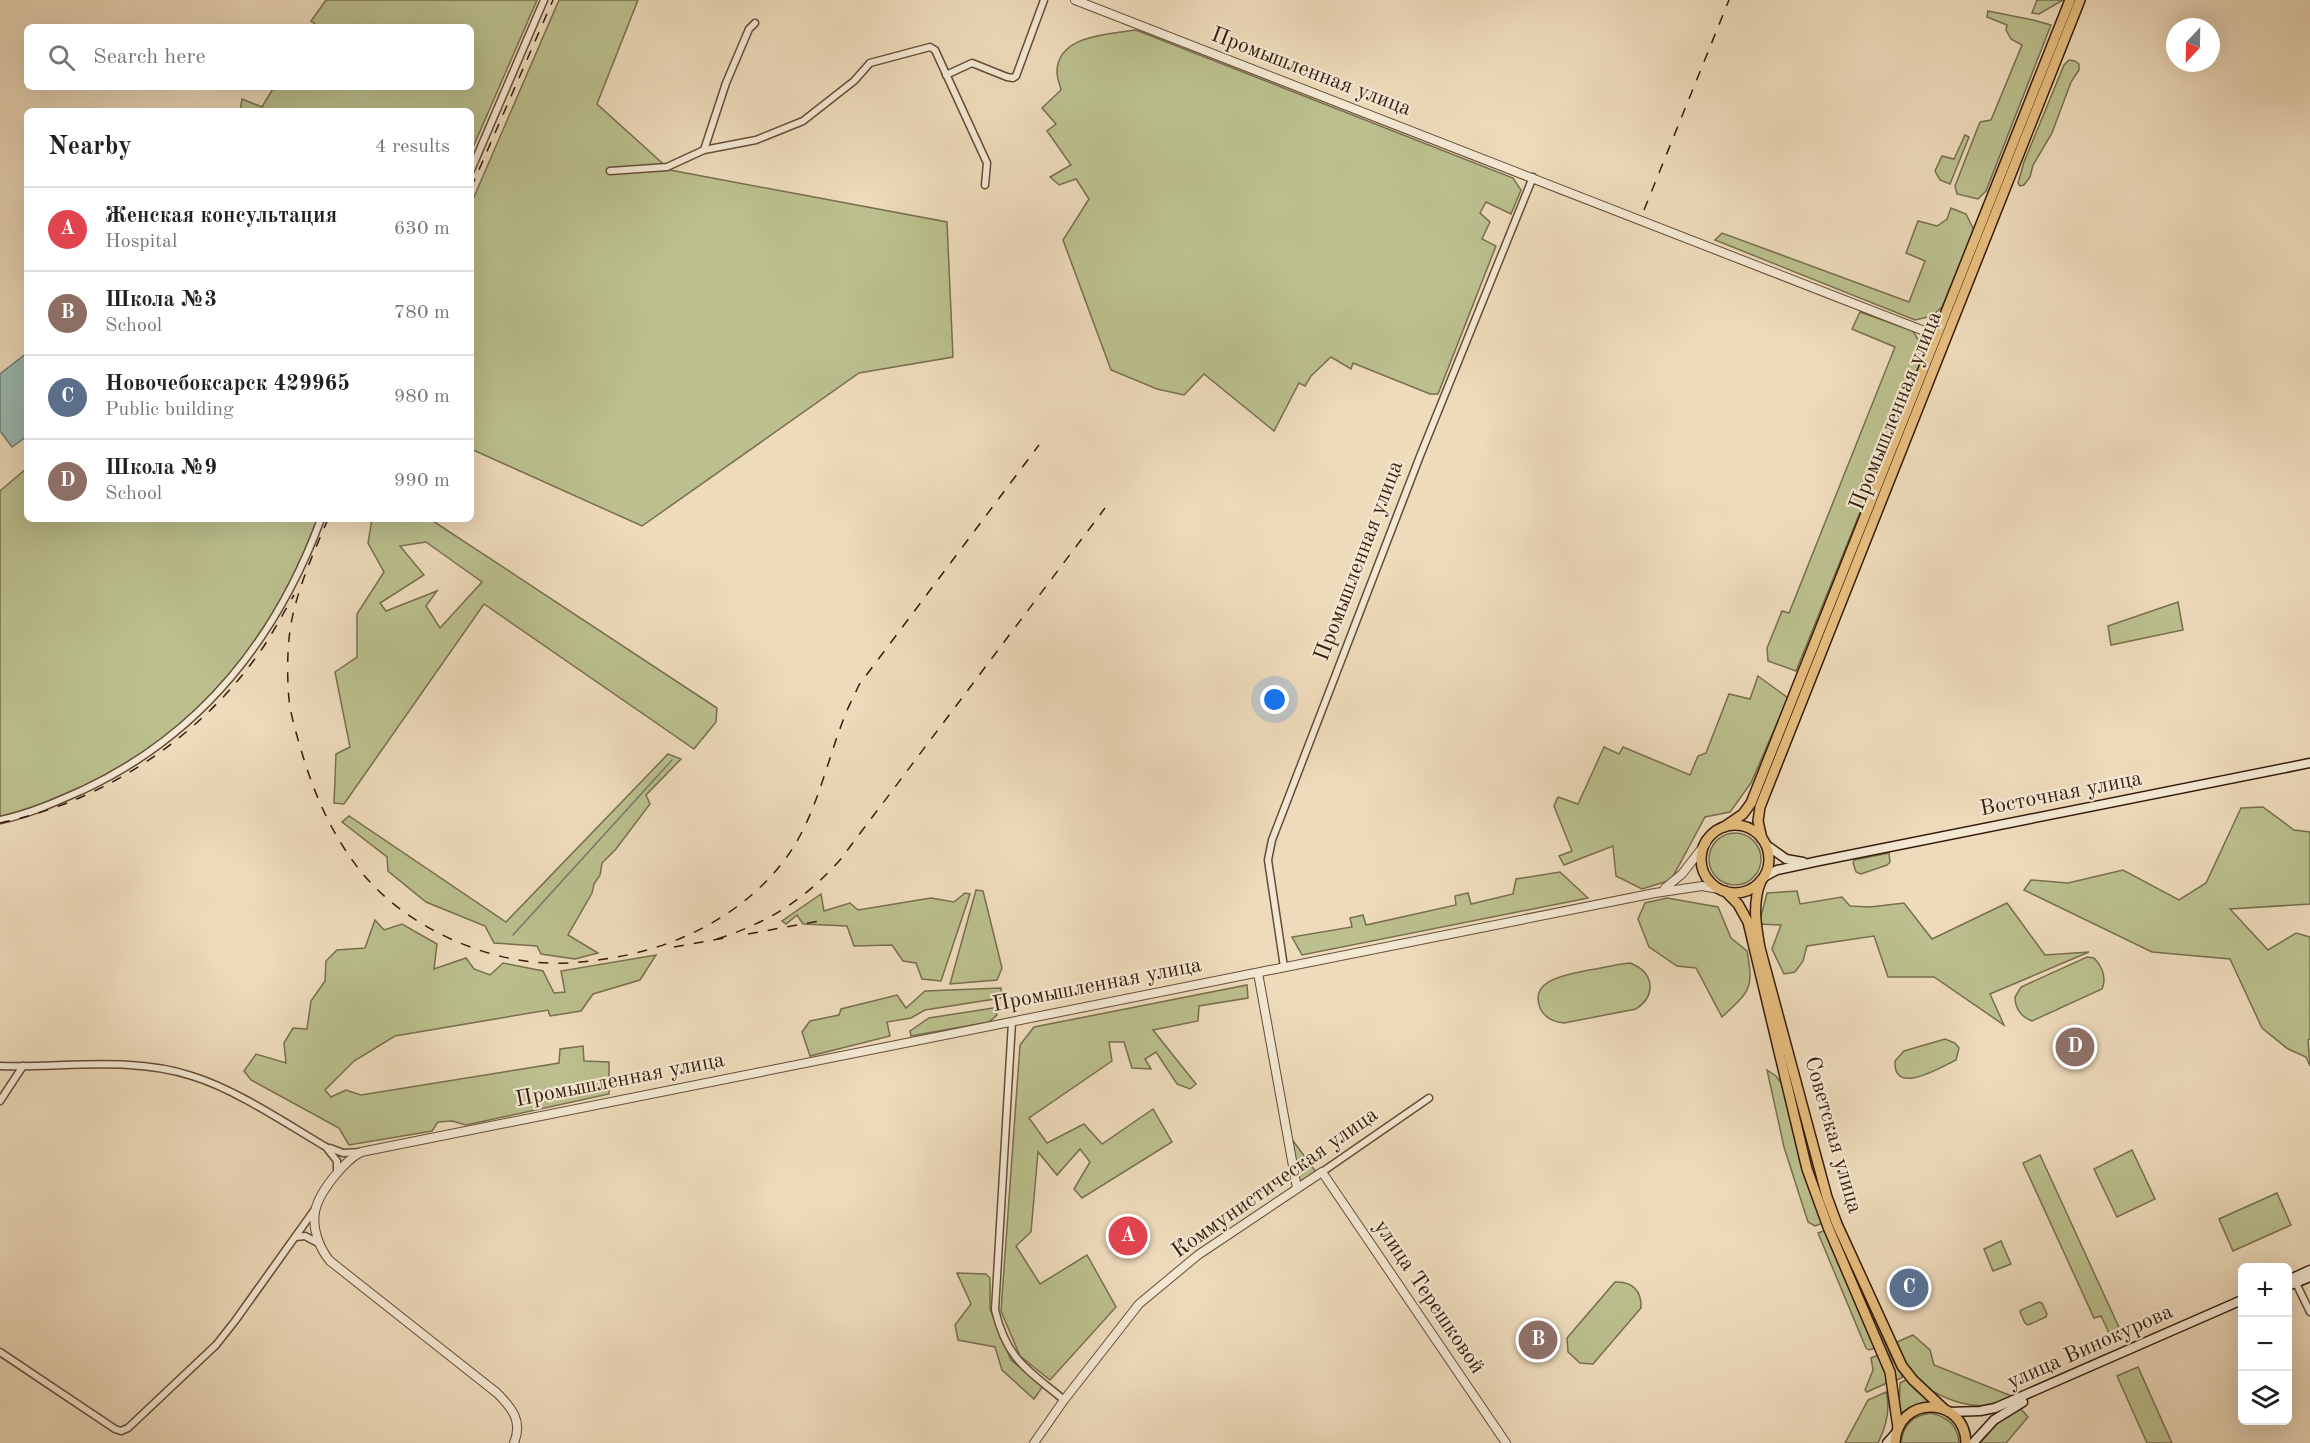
<!DOCTYPE html>
<meta charset="utf-8">
<style>
:root{--surface:#fff;--page:#f6f6f6;--text:#202124;--muted:#757577;--line:#e0e0e0;--accent:#ea580c}
body{margin:0;font-family:"Old Standard TT",serif;background:var(--page);color:var(--text)}
.controls{position:absolute;right:18px;bottom:18px;display:grid;overflow:hidden;border-radius:9px;box-shadow:0 6px 24px #0002}
.controls button{width:54px;height:54px;display:grid;place-items:center;padding:0;border:0;border-bottom:2px solid var(--line);background:var(--surface);color:var(--text);font:30px sans-serif}
.compass{position:absolute;left:2166px;top:18px;width:54px;height:54px;border-radius:50%;background:var(--surface);box-shadow:0 6px 24px #0002;rotate:202deg}
.you{position:absolute;left:1275px;top:700px;width:21px;height:21px;margin:-15px;border:4px solid #fff;border-radius:50%;background:#1a73e8;box-shadow:0 0 0 9px #1a73e833}
.badge{display:grid;place-items:center;width:39px;height:39px;border-radius:50%;background:var(--accent);color:#fff;font-size:20px;font-weight:700}
.pin{position:absolute;translate:-50% -50%;border:3px solid #fff;box-shadow:0 2px 6px #0006}
.list{margin:0;padding:0;list-style:none}
h2{display:flex;justify-content:space-between;align-items:center;height:78px;margin:0;padding:0 24px;font-size:26px}
h2 small{font-size:20px;font-weight:400;color:var(--muted)}
.list li{display:grid;grid-template-columns:39px 1fr auto;gap:18px;align-items:center;box-sizing:border-box;height:84px;padding:0 24px;border-top:2px solid var(--line)}
.list b{display:block;font-size:22px;white-space:nowrap}
.list p{margin:0;font-size:20px;white-space:nowrap;color:var(--muted)}
.list em{font-size:20px;font-style:normal;color:var(--muted)}
.icon{flex:none;width:33px;height:33px;fill:none;stroke:currentColor;stroke-width:2;stroke-linecap:round;stroke-linejoin:round}
.map{position:relative;flex:none;width:2310px;height:1443px;overflow:hidden}
.search{position:absolute;background:var(--surface);box-shadow:0 6px 24px #0002;left:24px;top:24px;width:450px;height:66px;display:flex;align-items:center;gap:15px;box-sizing:border-box;padding:0 21px;border-radius:9px;color:var(--muted);font-size:22px}
.panel{position:absolute;background:var(--surface);box-shadow:0 6px 24px #0002;left:24px;top:108px;width:450px;height:414px;border-radius:9px}
.map>svg:first-child{display:block}
</style>
<div class="map">
<svg width="2310" height="1443" viewBox="0 0 2310 1443">
<rect width="100%" height="100%" fill="#eedbbb"/>
<filter id="stains"><feTurbulence type="fractalNoise" baseFrequency=".00333" numOctaves="4"/><feColorMatrix values="0 0 0 0 .2 0 0 0 0 .09 0 0 0 0 .02 0 0 0 .5 -.17"/></filter>
<radialGradient id="worn" r=".72"><stop offset=".6" stop-color="#630" stop-opacity="0"/><stop offset="1" stop-color="#630" stop-opacity=".3"/></radialGradient>
<!-- green -->
<g fill="#bbc08e" stroke="#786e4e" stroke-width="1.5" fill-rule="evenodd">
<path d="M326,0H537L471,152V111H240L242,99L262,107L274,87H471V27H319L311,21Z"/>
<path d="M559,0H638L597,104L670,170L947,222L953,357L859,373L642,526L471,449V204Z"/>
<path d="M2037,0H2063L2039,14L2032,13Z"/>
<path d="M1988,11L2033,20L2051,25L1986,191L1978,199L1957,194L1955,186L1980,122L1991,120L2022,45L2011,39L2006,30L2007,25L1987,17Z"/>
<path d="M1136,30L1513,178L1521,190L1511,214L1486,202L1480,213L1490,222L1482,239L1496,246L1438,394H1430L1353,363L1351,369L1331,357L1311,376L1305,386L1299,383L1274,431L1204,374L1184,395L1157,389L1111,370L1063,240L1089,199L1076,179L1059,185L1050,177L1071,165L1047,131L1056,124L1042,108L1061,90C1060,85 1057,78 1057,72C1057,35 1109,34 1136,30Z"/>
<path d="M2069,60L2075,61L2079,64V70L2071,82L2052,133L2033,165L2030,177L2024,185L2020,186L2018,183L2024,162L2064,65Z"/>
<path d="M1965,135L1969,137L1950,184L1940,180L1935,171L1942,156L1954,159Z"/>
<path d="M1951,208L1966,214L1974,230L1942,307L1932,316L1915,320L1715,240L1722,233L1909,302L1925,261L1906,253L1918,221L1937,226L1947,219Z"/>
<path d="M1860,312L1913,331L1925,351L1796,671L1768,661L1767,648L1782,611L1789,613L1895,347L1852,329Z"/>
<path d="M27,468V519H321L265,634L181,728L115,775L56,803L0,820V491Z"/>
<path d="M372,519H430L717,708L716,722L694,749L484,604L344,804L334,803L336,754L350,747L335,672L357,657V614L384,572L368,543ZM426,542L482,582L440,628L426,606L437,591L386,611L380,603L424,575L400,546Z"/>
<path d="M2178,602L2183,630L2111,645L2108,626Z"/>
<path d="M1758,676L1788,698L1751,783L1730,812L1705,817L1671,880L1642,889L1616,876L1613,846L1564,865L1559,856L1572,851L1554,806L1558,797L1578,804L1604,747L1619,754L1623,747L1690,775L1698,756L1706,753L1729,694L1750,699Z"/>
<path d="M668,754L681,759L646,795L650,804L616,849L602,863L600,875L594,884L592,893L568,935L598,953L575,959L541,954L537,946L494,943L485,926L426,902L388,871L387,857L342,822L349,816L506,922Z"/>
<path d="M2263,807L2294,830L2310,832V904L2230,909L2268,950L2296,933L2310,937V1039L2308,1040L2310,1066L2306,1057L2288,1049L2262,1028L2230,959L2152,952L2024,890L2031,880L2068,883L2123,870L2179,900L2206,883L2241,808Z"/>
<circle cx="1735" cy="859" r="26"/>
<path d="M1889,853L1890,862L1887,865L1861,874L1856,872L1853,863L1854,860Z"/>
<path d="M1560,872L1588,898L1302,955L1292,937L1352,927L1350,918L1363,915L1366,925L1456,905L1455,896L1468,893L1471,904L1513,894L1516,879Z"/>
<path d="M976,890L983,891L1002,968L997,980L950,984Z"/>
<path d="M1797,891L1800,904L1842,897L1850,906L1870,907L1904,903L1932,939L2007,903L2045,955L2089,952L1990,994L2004,1025L1934,977H1888L1874,936L1807,946L1803,961L1795,972L1784,974L1772,949L1781,925L1759,924L1767,893Z"/>
<path d="M965,893L970,894L941,981L922,979L916,963L903,961L892,945L854,946L847,926L803,924L797,915L786,924L782,921L821,894L824,911L850,903L858,910L931,898L954,902Z"/>
<path d="M1667,898L1718,907L1731,938L1747,951C1754,989 1750,991 1722,1017L1696,968L1677,966L1649,947L1638,919L1645,903Z"/>
<path d="M375,920L384,930L402,924L437,944L434,969L466,958L474,969L490,975L503,963L543,971L554,993L565,992L561,971L656,955L640,980L593,994L581,1011L550,1016L548,1010L395,1036L354,1061L325,1090L331,1097L346,1090L361,1095L559,1063L560,1049L583,1046L584,1061L609,1062V1094L466,1125L452,1121L438,1122L432,1131L349,1145L339,1128L251,1080L244,1071L256,1054L286,1063L284,1043L293,1028L307,1029L311,1001L325,981L326,961L337,950L365,948Z"/>
<path d="M2087,957L2094,958C2102,966 2107,978 2102,989L2032,1021C2021,1017 2015,1008 2015,997L2021,987Z"/>
<path d="M1630,963C1654,972 1657,995 1636,1009L1564,1023C1554,1022 1546,1019 1541,1010C1526,979 1570,974 1589,970C1603,968 1616,964 1630,963Z"/>
<path d="M1247,985L1248,998L1199,1006L1198,1021L1153,1030L1196,1084L1190,1089L1177,1084L1156,1052L1145,1059L1151,1069L1132,1068L1124,1042H1109L1112,1061L1029,1118L1047,1143L1084,1124L1102,1144L1153,1109L1172,1142L1082,1198L1074,1189L1090,1162L1080,1149L1057,1175L1038,1152L1031,1232L1016,1246L1040,1284L1087,1255L1116,1307L1050,1380L1020,1356L1001,1311L1020,1045L1034,1027Z"/>
<path d="M1001,988V998L925,1010L911,1018L887,1022L890,1036L810,1056L802,1032L810,1021L839,1015L841,1009L897,995L906,1008L925,991Z"/>
<path d="M993,1008L997,1015L989,1022L911,1036L910,1031L929,1018Z"/>
<path d="M1945,1039L1955,1043L1959,1048L1956,1060C1941,1067 1893,1097 1895,1061L1904,1051Z"/>
<path d="M1767,1070L1776,1076L1784,1087L1823,1223L1815,1226L1808,1222L1784,1147Z"/>
<path d="M1291,1138L1316,1172L1299,1183Z"/>
<path d="M2132,1150L2155,1199L2117,1217L2094,1169Z"/>
<path d="M2040,1155L2122,1334L2112,1339L2101,1316L2094,1318L2023,1163Z"/>
<path d="M2277,1193L2291,1225L2233,1251L2219,1219Z"/>
<path d="M1836,1228L1893,1361L1903,1377L1895,1381L1832,1230Z"/>
<path d="M1823,1231L1829,1235L1875,1348L1869,1350L1866,1348L1818,1233Z"/>
<path d="M2001,1241L2011,1264L1993,1271L1984,1249Z"/>
<path d="M957,1273L986,1274L990,1278V1309L1011,1360L1043,1386L1034,1399L1002,1370L995,1347L958,1340L955,1325L971,1304Z"/>
<path d="M1615,1282C1632,1281 1642,1291 1641,1308L1593,1364L1580,1363L1568,1352L1567,1338Z"/>
<path d="M2039,1302L2042,1303L2047,1314L2046,1317L2028,1325L2025,1323L2020,1312L2021,1310Z"/>
<path d="M1913,1335L1930,1350L1934,1365L2014,1397C2007,1400 2000,1404 1992,1405C1957,1411 1897,1381 1897,1342Z"/>
<path d="M1878,1355L1883,1357L1889,1382L1867,1392L1865,1390L1873,1370L1871,1358Z"/>
<path d="M2138,1367L2172,1443H2147L2117,1376Z"/>
<path d="M1908,1379L1930,1400L1927,1404L1910,1408L1904,1414L1899,1411L1900,1383Z"/>
<path d="M1886,1392C1891,1410 1886,1427 1878,1443H1845L1868,1400Z"/>
<path d="M2020,1408L2028,1417L2006,1443H1980L2002,1418Z"/>
<path d="M1930,1413C1946,1416 1958,1425 1959,1443H1901C1903,1425 1912,1416 1930,1413Z"/>
</g>
<!-- water -->
<path fill="#99bbb2" stroke="#717b70" stroke-width="1.5" d="M27,353V436L12,447L0,431V374Z"/>
<g fill="none" stroke-linecap="round" stroke-linejoin="round">
<!-- stream -->
<path stroke="#717b70" stroke-width="1.5" d="M513,935L672,760"/>
<defs>
<g id="minor">
<path d="M946,75L972,63L1007,77L1013,78L1016,76L1044,0"/>
<path d="M704,150L726,83L749,29L755,23"/>
<path d="M471,170L544,0"/>
<path d="M610,171L667,167L704,150L756,140L803,121L854,81L870,63L930,47L935,50L987,163L985,185"/>
<path d="M0,820C30,814 58,801 85,789C201,734 277,638 321,519"/>
<path d="M1284,967L1268,860L1272,840L1420,456L1533,177"/>
<path d="M1012,1022L995,1310C1007,1360 1027,1369 1064,1400"/>
<path d="M0,1066C63,1068 131,1056 192,1076C235,1089 287,1124 326,1147L337,1161V1171"/>
<path d="M0,1101L23,1066"/>
<path d="M330,1148L343,1153L361,1152"/>
<path d="M1322,1172L1429,1098"/>
<path d="M296,1237L305,1236L320,1244"/>
<path d="M2296,1283L2310,1312"/>
<path d="M0,1352L115,1429L121,1431L128,1428L216,1345L235,1321L315,1209"/>
</g>
<g id="tertiary">
<path d="M1075,0L1937,336"/>
<path d="M1665,888L1682,874L1706,843"/>
<path d="M1258,973L1297,1188"/>
<path d="M514,1443C523,1421 512,1408 497,1393L330,1261C319,1248 312,1228 315,1212C318,1193 344,1161 361,1152L1655,893L1702,886L1719,889"/>
<path d="M1034,1443L1064,1400L1139,1304L1198,1255L1322,1172L1506,1443"/>
</g>
<g id="secondary">
<path d="M1765,844L1786,859L1803,862"/>
<path d="M1764,877L1777,870L1819,861L2310,763"/>
<path d="M2288,1280L2310,1270"/>
<path d="M2288,1286L2310,1277"/>
<path d="M1949,1412L1980,1411L1995,1408L2242,1300"/>
<path d="M1887,1443L1896,1433"/>
<path d="M1973,1443L1994,1420L2023,1402"/>
</g>
<g id="primary">
<circle cx="1735" cy="859" r="34"/>
<path d="M1724,827L1743,814L1751,803L2070,0"/>
<path d="M1762,839L1758,821L1760,807L2080,0"/>
<path d="M1761,881C1752,903 1756,926 1760,948L1827,1197L1837,1224L1902,1366L1913,1380L1944,1409"/>
<path d="M1725,891L1738,904L1748,922L1807,1169L1828,1227L1890,1372L1898,1428"/>
<path d="M1895,1443C1897,1395 1965,1395 1966,1443"/>
</g>
</defs>
<!-- minor casing -->
<use href="#minor" stroke="#644c38" stroke-width="9"/>
<!-- tertiary casing -->
<use href="#tertiary" stroke="#644c38" stroke-width="10"/>
<!-- secondary casing -->
<use href="#secondary" stroke="#361c0d" stroke-width="11"/>
<!-- primary casing -->
<use href="#primary" stroke="#361c0d" stroke-width="12"/>
<!-- minor -->
<use href="#minor" stroke="#f4e8d3" stroke-width="6"/>
<!-- tertiary -->
<use href="#tertiary" stroke="#f4e8d3" stroke-width="8"/>
<!-- secondary -->
<use href="#secondary" stroke="#f4e8d3" stroke-width="8"/>
<!-- primary -->
<use href="#primary" stroke="#e7be7e" stroke-width="9"/>
<!-- rail -->
<g stroke="#361c0d" stroke-width="1.5" stroke-dasharray="10 10" stroke-linecap="butt">
<path d="M471,188L553,0"/>
<path d="M1644,210L1729,0"/>
<path d="M328,519C312,557 293,597 289,639C287,657 287,695 291,712C294,726 298,740 302,753C315,797 334,839 363,874C406,926 482,961 549,963C571,964 594,961 617,957C678,946 739,916 779,867C815,824 824,769 844,718C848,707 854,696 859,685L1039,445"/>
<path d="M0,823C106,801 203,736 264,646C275,629 284,612 294,595"/>
<path d="M748,934L819,921"/>
<path d="M717,939C769,922 803,901 840,860L1105,508"/>
<path d="M674,947L724,938"/>
</g>
</g>
<g text-anchor="middle" dominant-baseline="central" stroke-width="4.5" stroke-linejoin="round" paint-order="stroke">
<!-- street labels -->
<g font-size="22" fill="#361c0d" stroke="#f4e8d3">
<text transform="translate(1311 72) rotate(21)">Промышленная улица</text>
<text transform="translate(1896 411) rotate(-68)">Промышленная улица</text>
<text transform="translate(1359 561) rotate(-69)">Промышленная улица</text>
<text transform="translate(2061 794) rotate(-11)">Восточная улица</text>
<text transform="translate(1097 985) rotate(-11)">Промышленная улица</text>
<text transform="translate(620 1080) rotate(-11)">Промышленная улица</text>
<text transform="translate(1833 1135) rotate(74)">Советская улица</text>
<text transform="translate(1275 1183) rotate(-35)">Коммунистическая улица</text>
<text transform="translate(1429 1297) rotate(56)">улица Терешковой</text>
<text transform="translate(2090 1347) rotate(-24)">улица Винокурова</text>
</g>
</g>
<rect width="100%" height="100%" filter="url(#stains)"/>
<rect width="100%" height="100%" fill="url(#worn)"/>
</svg>
<div class="controls">
<button>+</button>
<button>−</button>
<button><svg class="icon" aria-label="layers" viewBox="0 0 24 24"><path d="M12 4l9 5-9 5-9-5zM3 14l9 5 9-5"/></svg></button>
</div>
<svg class="compass" viewBox="-18 -18 36 36"><path d="M0-13l5 13h-10z" fill="#e53935"/><path d="M0 13l5-13h-10z" fill="#757577"/></svg>
<div class="you"></div>
<div class="pin badge" style="left:1128px;top:1236px;background:#e0444e">A</div>
<div class="pin badge" style="left:1538px;top:1340px;background:#8d6e63">B</div>
<div class="pin badge" style="left:1909px;top:1288px;background:#5c6f8a">C</div>
<div class="pin badge" style="left:2075px;top:1047px;background:#8d6e63">D</div>
<div class="search"><svg class="icon" aria-label="search" viewBox="0 0 24 24"><circle cx="10" cy="10" r="6"/><path d="M15 15l6 6"/></svg>Search here</div>
<section class="panel">
<h2>Nearby<small>4 results</small></h2>
<ul class="list">
<li><span class="badge" style="background:#e0444e">A</span><div><b>Женская консультация</b><p>Hospital</p></div><em>630 m</em></li>
<li><span class="badge" style="background:#8d6e63">B</span><div><b>Школа №3</b><p>School</p></div><em>780 m</em></li>
<li><span class="badge" style="background:#5c6f8a">C</span><div><b>Новочебоксарск 429965</b><p>Public building</p></div><em>980 m</em></li>
<li><span class="badge" style="background:#8d6e63">D</span><div><b>Школа №9</b><p>School</p></div><em>990 m</em></li>
</ul>
</section>
</div>
